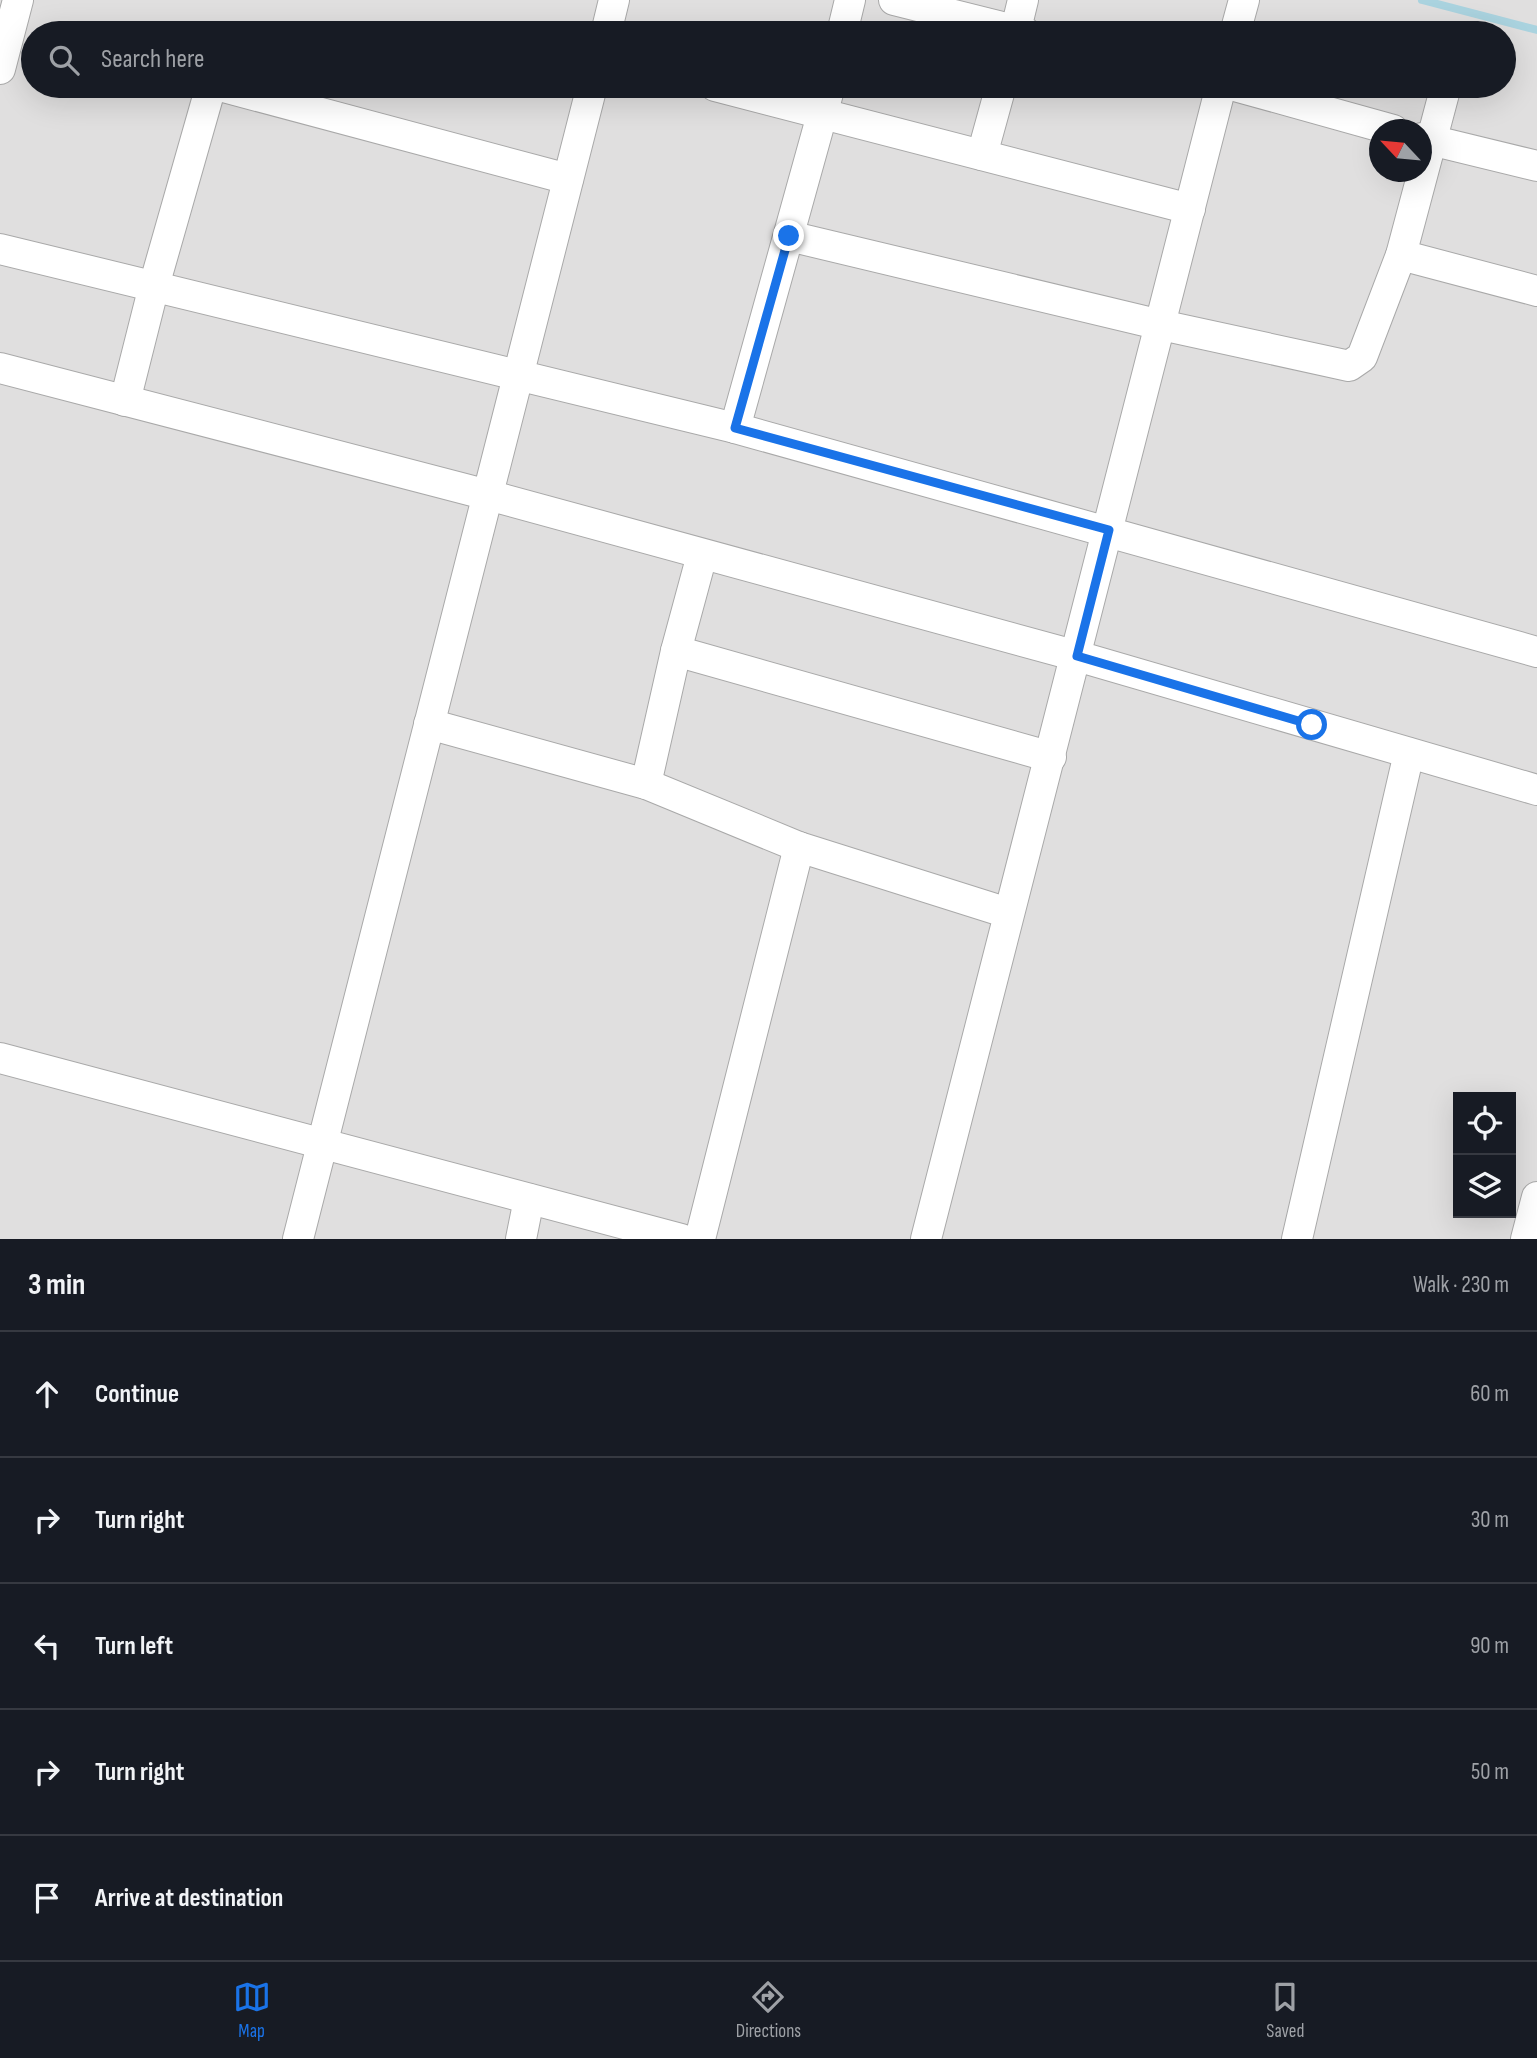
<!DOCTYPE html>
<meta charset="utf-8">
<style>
:root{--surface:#171b24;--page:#242831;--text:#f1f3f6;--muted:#9ea1a6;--line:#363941;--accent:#1a73e8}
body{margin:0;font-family:"Sofia Sans Condensed",sans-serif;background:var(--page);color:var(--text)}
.controls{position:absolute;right:21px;bottom:21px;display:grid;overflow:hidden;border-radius:0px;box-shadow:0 7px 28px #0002}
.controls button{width:63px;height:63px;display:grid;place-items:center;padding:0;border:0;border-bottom:2px solid var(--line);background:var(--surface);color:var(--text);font:35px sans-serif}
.compass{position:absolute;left:1369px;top:119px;width:63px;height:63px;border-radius:50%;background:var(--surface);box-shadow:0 7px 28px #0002;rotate:296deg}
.stop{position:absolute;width:21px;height:21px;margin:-16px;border:5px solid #1a73e8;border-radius:50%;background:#fff}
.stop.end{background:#1a73e8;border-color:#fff;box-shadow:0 2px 7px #0008}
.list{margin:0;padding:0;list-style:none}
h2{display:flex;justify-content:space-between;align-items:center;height:91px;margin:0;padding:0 28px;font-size:30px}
h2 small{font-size:23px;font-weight:400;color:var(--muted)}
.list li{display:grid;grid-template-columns:46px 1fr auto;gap:21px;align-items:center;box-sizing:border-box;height:126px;padding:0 28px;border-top:2px solid var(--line)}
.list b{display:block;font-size:26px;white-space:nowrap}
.list em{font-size:23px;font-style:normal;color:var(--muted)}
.icon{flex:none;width:38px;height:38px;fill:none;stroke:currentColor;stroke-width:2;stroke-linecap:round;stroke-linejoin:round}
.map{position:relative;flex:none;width:1537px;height:1239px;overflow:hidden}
.search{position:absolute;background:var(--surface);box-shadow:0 7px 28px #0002;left:21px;right:21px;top:21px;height:77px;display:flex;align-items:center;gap:18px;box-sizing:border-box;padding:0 24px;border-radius:38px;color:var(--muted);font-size:26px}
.sheet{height:721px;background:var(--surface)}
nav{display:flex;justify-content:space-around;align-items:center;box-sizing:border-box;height:98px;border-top:2px solid var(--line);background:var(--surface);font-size:19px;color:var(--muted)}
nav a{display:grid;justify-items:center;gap:4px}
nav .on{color:var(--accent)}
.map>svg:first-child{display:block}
</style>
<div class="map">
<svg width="1537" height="1239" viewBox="0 0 1537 1239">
<rect width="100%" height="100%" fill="#f2efe9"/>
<!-- residential -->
<path fill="#e0dfdf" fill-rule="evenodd" d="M0,0H1537V1239H0ZM33,33H1504V86H33ZM1380,130H1422V172H1380ZM1458,1097H1511V1213H1458Z"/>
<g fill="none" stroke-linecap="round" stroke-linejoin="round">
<!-- stream -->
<path stroke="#aad3df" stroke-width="8" d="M1422,0L1537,30"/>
<defs>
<g id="street">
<path d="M894,0L1026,33"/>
<path d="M606,33L614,0"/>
<path d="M842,33L850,0"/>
<path d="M1015,33L1023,0"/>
<path d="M1235,33L1244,0"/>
<path d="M0,69L18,0"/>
<path d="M220,86L568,179"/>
<path d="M715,86L1190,209"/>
<path d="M1235,86L1393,130"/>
<path d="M1422,138L1537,166"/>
<path d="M982,155L1001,86"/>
<path d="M789,236L1161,325L1349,366L1362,357L1401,255L1446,86"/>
<path d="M0,249L735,428L1537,652"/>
<path d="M1401,255L1537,291"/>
<path d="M0,368L488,495L1077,656L1537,790"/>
<path d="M125,401L154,286L211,86"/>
<path d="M735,428L830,86"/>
<path d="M676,651L1051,757"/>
<path d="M429,724L646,784L799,847L1008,913"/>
<path d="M646,784L676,651L702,555"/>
<path d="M0,1058L681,1239"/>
<path d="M298,1239L592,86"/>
<path d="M521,1239L529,1199"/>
<path d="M700,1239L799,847"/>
<path d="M926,1239L1221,86"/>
<path d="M1297,1239L1409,753"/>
<path d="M1526,1239L1537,1197"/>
</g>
</defs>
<!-- street casing -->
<use href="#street" stroke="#a9a9a9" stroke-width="32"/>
<!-- street -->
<use href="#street" stroke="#fff" stroke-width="30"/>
</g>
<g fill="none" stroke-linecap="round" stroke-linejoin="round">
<!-- route -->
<path stroke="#1a73e8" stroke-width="9" d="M789,236L735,428L1109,530L1077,656L1312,725"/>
</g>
</svg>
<div class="controls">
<button><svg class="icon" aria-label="locate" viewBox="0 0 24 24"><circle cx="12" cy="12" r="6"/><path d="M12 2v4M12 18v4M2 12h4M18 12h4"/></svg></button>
<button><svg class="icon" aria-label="layers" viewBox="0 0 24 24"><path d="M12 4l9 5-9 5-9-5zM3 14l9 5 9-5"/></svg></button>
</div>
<svg class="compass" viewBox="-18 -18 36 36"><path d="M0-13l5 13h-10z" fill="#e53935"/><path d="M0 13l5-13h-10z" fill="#9ea1a6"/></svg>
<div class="stop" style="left:1312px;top:725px"></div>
<div class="stop end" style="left:789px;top:236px"></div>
<div class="search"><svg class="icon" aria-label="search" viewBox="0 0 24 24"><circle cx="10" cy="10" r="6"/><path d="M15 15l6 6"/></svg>Search here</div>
</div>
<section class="sheet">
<h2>3 min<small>Walk · 230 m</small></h2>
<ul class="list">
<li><svg class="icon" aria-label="ahead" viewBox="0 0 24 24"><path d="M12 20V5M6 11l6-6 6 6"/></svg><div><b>Continue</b></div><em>60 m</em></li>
<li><svg class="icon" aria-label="right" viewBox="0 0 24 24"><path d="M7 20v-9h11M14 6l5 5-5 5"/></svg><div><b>Turn right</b></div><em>30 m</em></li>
<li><svg class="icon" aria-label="left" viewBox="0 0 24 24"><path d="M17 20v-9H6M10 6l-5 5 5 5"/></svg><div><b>Turn left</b></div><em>90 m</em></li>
<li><svg class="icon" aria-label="right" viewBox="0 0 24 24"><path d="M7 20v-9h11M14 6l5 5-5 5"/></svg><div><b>Turn right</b></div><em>50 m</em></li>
<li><svg class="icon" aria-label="arrive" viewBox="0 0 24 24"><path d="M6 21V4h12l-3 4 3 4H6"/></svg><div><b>Arrive at destination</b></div></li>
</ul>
</section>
<nav>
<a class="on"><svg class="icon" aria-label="map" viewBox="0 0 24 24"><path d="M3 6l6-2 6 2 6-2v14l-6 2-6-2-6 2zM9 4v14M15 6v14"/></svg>Map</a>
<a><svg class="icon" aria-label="directions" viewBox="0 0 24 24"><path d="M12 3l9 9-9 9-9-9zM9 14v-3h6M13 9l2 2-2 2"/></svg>Directions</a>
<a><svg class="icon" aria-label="saved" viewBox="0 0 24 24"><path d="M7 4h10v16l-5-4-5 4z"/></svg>Saved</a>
</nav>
